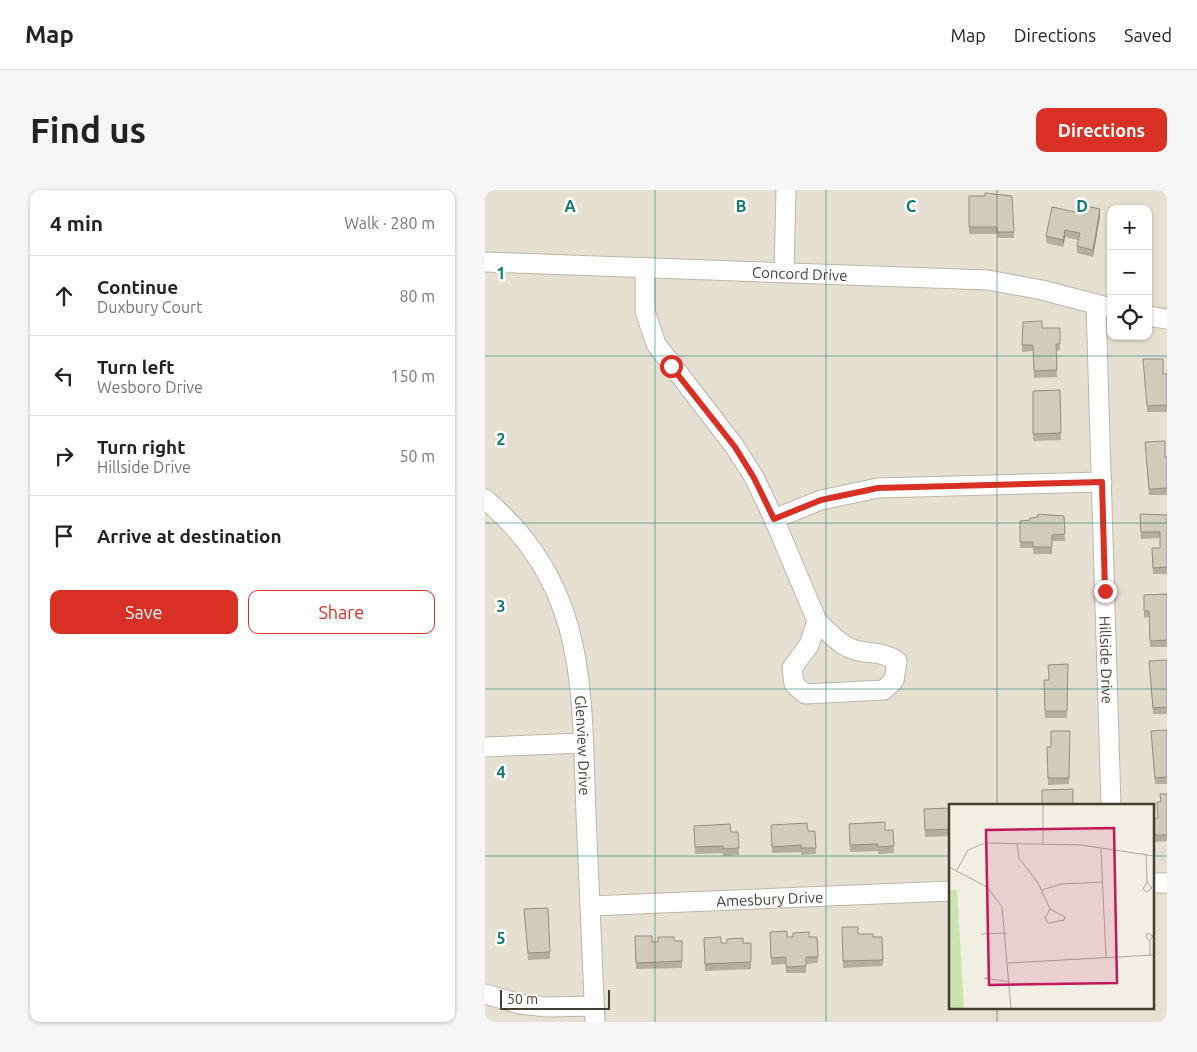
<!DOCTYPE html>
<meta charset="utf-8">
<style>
:root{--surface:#fff;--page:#f6f6f6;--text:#222;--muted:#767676;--line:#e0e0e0;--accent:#d93025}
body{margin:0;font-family:Ubuntu,sans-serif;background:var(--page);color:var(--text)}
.controls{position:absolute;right:15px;top:15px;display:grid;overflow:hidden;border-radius:10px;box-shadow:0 1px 4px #0004}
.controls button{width:45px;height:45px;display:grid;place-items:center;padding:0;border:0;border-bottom:1px solid var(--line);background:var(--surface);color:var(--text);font:25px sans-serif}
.scale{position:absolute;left:15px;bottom:12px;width:110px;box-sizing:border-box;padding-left:5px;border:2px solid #433e34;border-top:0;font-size:14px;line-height:18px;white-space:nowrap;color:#433e34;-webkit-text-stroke:4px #fff;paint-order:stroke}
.stop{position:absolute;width:15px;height:15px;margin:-11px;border:4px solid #d93025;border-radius:50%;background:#fff}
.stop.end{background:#d93025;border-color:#fff;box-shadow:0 1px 5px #0008}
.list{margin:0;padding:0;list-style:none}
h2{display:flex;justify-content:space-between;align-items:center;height:65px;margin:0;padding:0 20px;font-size:21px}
h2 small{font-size:16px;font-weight:400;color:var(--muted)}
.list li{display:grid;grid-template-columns:32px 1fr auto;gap:15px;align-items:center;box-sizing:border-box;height:80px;padding:0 20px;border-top:1px solid var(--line)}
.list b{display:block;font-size:19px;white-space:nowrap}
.list p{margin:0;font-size:16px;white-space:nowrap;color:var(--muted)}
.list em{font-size:16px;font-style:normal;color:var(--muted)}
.actions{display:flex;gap:10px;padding:15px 20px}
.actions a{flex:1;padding:11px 0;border:1px solid var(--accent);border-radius:10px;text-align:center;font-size:18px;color:var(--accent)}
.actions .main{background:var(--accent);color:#fff}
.icon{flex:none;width:28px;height:28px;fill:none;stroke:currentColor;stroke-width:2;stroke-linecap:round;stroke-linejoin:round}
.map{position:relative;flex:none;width:682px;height:832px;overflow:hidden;border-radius:10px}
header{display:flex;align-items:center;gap:30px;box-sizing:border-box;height:70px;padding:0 25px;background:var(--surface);border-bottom:1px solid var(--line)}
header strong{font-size:24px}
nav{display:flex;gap:28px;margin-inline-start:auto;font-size:18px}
.intro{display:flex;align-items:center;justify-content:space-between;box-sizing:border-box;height:120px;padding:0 30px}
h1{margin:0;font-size:35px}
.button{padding:12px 22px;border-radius:10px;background:var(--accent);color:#fff;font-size:18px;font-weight:700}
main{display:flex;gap:30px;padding:0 30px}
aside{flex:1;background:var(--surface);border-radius:10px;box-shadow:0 1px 4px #0004}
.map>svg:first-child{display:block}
</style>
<header>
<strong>Map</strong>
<nav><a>Map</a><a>Directions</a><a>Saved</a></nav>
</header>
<div class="intro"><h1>Find us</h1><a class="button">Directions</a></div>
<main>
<aside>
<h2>4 min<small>Walk · 280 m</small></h2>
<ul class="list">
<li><svg class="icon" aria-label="ahead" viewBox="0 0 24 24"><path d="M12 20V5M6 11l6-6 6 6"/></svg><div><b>Continue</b><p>Duxbury Court</p></div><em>80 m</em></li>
<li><svg class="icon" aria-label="left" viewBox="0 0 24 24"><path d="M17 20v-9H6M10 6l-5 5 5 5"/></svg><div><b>Turn left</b><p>Wesboro Drive</p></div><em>150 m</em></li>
<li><svg class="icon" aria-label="right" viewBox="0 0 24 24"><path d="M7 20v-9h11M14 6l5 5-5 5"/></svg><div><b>Turn right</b><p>Hillside Drive</p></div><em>50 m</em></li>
<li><svg class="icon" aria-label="arrive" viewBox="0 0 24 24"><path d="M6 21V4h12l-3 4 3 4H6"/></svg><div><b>Arrive at destination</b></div></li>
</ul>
<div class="actions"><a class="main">Save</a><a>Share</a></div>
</aside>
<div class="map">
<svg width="682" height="832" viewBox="0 0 682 832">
<rect width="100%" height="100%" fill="#f1eee4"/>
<!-- residential -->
<path fill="#e5e0d2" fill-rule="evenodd" d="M0,0H682V832H0ZM626,19H663V146H626ZM466,616H668V818H466Z"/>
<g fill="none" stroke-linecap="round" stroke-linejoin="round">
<defs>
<g id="minor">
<path id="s1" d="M0,72L503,90L557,100L626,118"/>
<path d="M160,77V121L171,154L250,257L269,287L289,329L332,431"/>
<path d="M299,82L301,0"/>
<path id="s2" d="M611,115L626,616"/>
<path d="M663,126L682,129"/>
<path id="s3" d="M0,309C104,398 96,499 101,624C104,693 107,763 110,832"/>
<path d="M289,329L336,310L393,298L617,292"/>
<path d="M332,431C342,440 353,454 367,459C384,465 395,460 412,471L409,490L399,500L320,504L309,494L307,478L324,455Z"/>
<path d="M0,557L98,553"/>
<path d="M668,693H682"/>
<path id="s4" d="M105,716L466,701"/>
<path d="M0,804L35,814L62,817L109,816"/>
</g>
</defs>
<!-- minor casing -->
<use href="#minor" stroke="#bcb6a7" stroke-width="21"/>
<!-- minor -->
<use href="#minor" stroke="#fff" stroke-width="19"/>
</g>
<!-- wall -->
<g fill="#b5aea0">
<path d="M484,6L529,42V48H512V44H484Z"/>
<path d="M600,24L615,26L608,67L592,63V56L593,50L580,47L578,57L561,53V46Z"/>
<path d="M557,138H575V160L571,161L572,187L549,188L548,161L537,162V155Z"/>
<path d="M658,169L678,184H682V222H662Z"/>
<path d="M575,200L576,250L548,251V201Z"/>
<path d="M660,252L680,267H682V305H664Z"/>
<path d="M655,324L682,325V384H668L667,358H675V348L656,349Z"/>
<path d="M579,326L580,351H567V364H548V358H535V331L545,330Z"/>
<path d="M682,404V457H665L664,427L659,428V405Z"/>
<path d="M682,470V524H668L664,471Z"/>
<path d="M583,474L582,528H560L559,490H563Z"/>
<path d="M682,540V594H670L666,541Z"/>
<path d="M585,541L584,594L563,595L562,557H566Z"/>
<path d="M682,604V651L668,652V628H673Z"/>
<path d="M466,618V646L440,647L439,626Z"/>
<path d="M364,640H408L409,663L393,664V661L365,662Z"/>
<path d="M330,641L331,664L316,665V662L287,663L286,642Z"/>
<path d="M209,642H253L254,665L238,666V663L210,664Z"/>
<path d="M39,719L65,762V769L43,770Z"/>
<path d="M357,737L373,744L388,747H397L398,776L358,778Z"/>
<path d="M285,742L302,747H332L333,773L321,774V783H301V774L286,775Z"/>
<path d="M150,746L167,752L197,751V778L151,779Z"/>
<path d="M219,748L236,753H266V779L220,781Z"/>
</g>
<!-- shaded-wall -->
<g fill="#938d82">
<path d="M615,19V26L608,67V60Z"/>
<path d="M580,40V47L578,57V50Z"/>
</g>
<!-- building -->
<g fill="#d2caba" stroke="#938d82">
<path d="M500,3L527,6L529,42H512V37H484V6H500Z"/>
<path d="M601,16L615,19L608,60L592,56L595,43L580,40L578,50L561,46L567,17L600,24Z"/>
<path d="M557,131V138H575V154H571L572,180L549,181L548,155H537L538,132Z"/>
<path d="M658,169H678V184H682V215L662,216Z"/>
<path d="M575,200L576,243L548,244V201Z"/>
<path d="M680,251V267H682V298L664,299L660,252Z"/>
<path d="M553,324L579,326L580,344L567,345V357H548V352H535V331L545,330V328L553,327Z"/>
<path d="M655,324L682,325V377L668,378L667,358H675V342H656Z"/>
<path d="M682,404V450L665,451L664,421H659V405Z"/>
<path d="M682,470V517L668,518L664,471Z"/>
<path d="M583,474L582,521H560L559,490H564L563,475Z"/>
<path d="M682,540V587L670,588L666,541Z"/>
<path d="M566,541H585L584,588H563L562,557H566Z"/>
<path d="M588,599V616H557V600Z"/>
<path d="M675,604H682V645H668V628H673L672,612H676Z"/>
<path d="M466,618V639L440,640L439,619Z"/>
<path d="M400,632V640H408L409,656L393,657V654L365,655L364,634Z"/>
<path d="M322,633L323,641H330L331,658H316V655L287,657L286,635Z"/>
<path d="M245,634L246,642H253L254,658L238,659V656L210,657L209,636Z"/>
<path d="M63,718L65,762L43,763L39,719Z"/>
<path d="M357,737H373V744H388V747H397L398,770L358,771Z"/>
<path d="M302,741V747H308V743L324,742V747H332L333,767H321V776L301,777V767L286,768L285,742Z"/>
<path d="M150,746H167V752H173V747H189V751H197V771L151,773Z"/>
<path d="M236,747V753H242V749L258,748V753H266V772L220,774L219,748Z"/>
</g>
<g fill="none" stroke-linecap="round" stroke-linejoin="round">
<!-- route -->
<path stroke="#d93025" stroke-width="6" d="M186,176L250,257L269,288L289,329L336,310L393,298L617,292L620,401"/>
</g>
<!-- grid -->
<path fill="none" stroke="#0f766e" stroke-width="1" stroke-opacity="0.55" d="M170,0V832M341,0V832M512,0V616M0,166H682M0,333H682M0,499H682M0,666H466M668,666H682M512,818V832"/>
<g text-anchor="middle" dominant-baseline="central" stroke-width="5" stroke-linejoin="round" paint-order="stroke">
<!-- street labels -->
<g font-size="15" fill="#433e34" stroke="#fff">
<text stroke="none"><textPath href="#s1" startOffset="315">Concord Drive</textPath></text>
<text stroke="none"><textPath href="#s2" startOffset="355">Hillside Drive</textPath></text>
<text stroke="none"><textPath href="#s3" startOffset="275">Glenview Drive</textPath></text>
<text stroke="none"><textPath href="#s4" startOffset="180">Amesbury Drive</textPath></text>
</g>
</g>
<!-- overview -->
<g transform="translate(464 614)">
<rect width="205" height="205" fill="#f1eee4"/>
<path d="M0,86H8L15,205H0Z" fill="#c9e4ae"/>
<path fill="none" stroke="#aba89e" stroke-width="1" d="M68,40L70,54L89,79L101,105M94,40V0M152,45L157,154M197,50L198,78L194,85L198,88L203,84L198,78M0,63L38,83L53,103L62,205M8,66L19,46L36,39L132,41L205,52M93,86L112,80L154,78M101,105L116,113L115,116L99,119L96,114ZM32,130L58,129M201,137L197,133L198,129L204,132L201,137V151M59,159L205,151M35,174L61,178"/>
<path fill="#c2185b" fill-opacity="0.15" stroke="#c2185b" stroke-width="2.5" d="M165,24L168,179L40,181L37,26Z"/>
<rect width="205" height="205" fill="none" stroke="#433e34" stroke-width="2.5"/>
</g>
<g font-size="16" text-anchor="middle" font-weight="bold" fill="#0f766e" stroke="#fff" stroke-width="5" stroke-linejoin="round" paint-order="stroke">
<text x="85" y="22">A</text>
<text x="256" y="22">B</text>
<text x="426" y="22">C</text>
<text x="597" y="22">D</text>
<text x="16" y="89">1</text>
<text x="16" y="255">2</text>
<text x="16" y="422">3</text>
<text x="16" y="588">4</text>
<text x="16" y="754">5</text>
</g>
</svg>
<div class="controls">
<button>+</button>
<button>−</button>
<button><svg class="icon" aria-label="locate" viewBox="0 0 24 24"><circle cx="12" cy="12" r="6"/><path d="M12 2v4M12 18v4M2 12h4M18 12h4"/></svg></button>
</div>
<div class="scale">50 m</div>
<div class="stop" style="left:186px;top:176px"></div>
<div class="stop end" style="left:620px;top:401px"></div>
</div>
</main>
